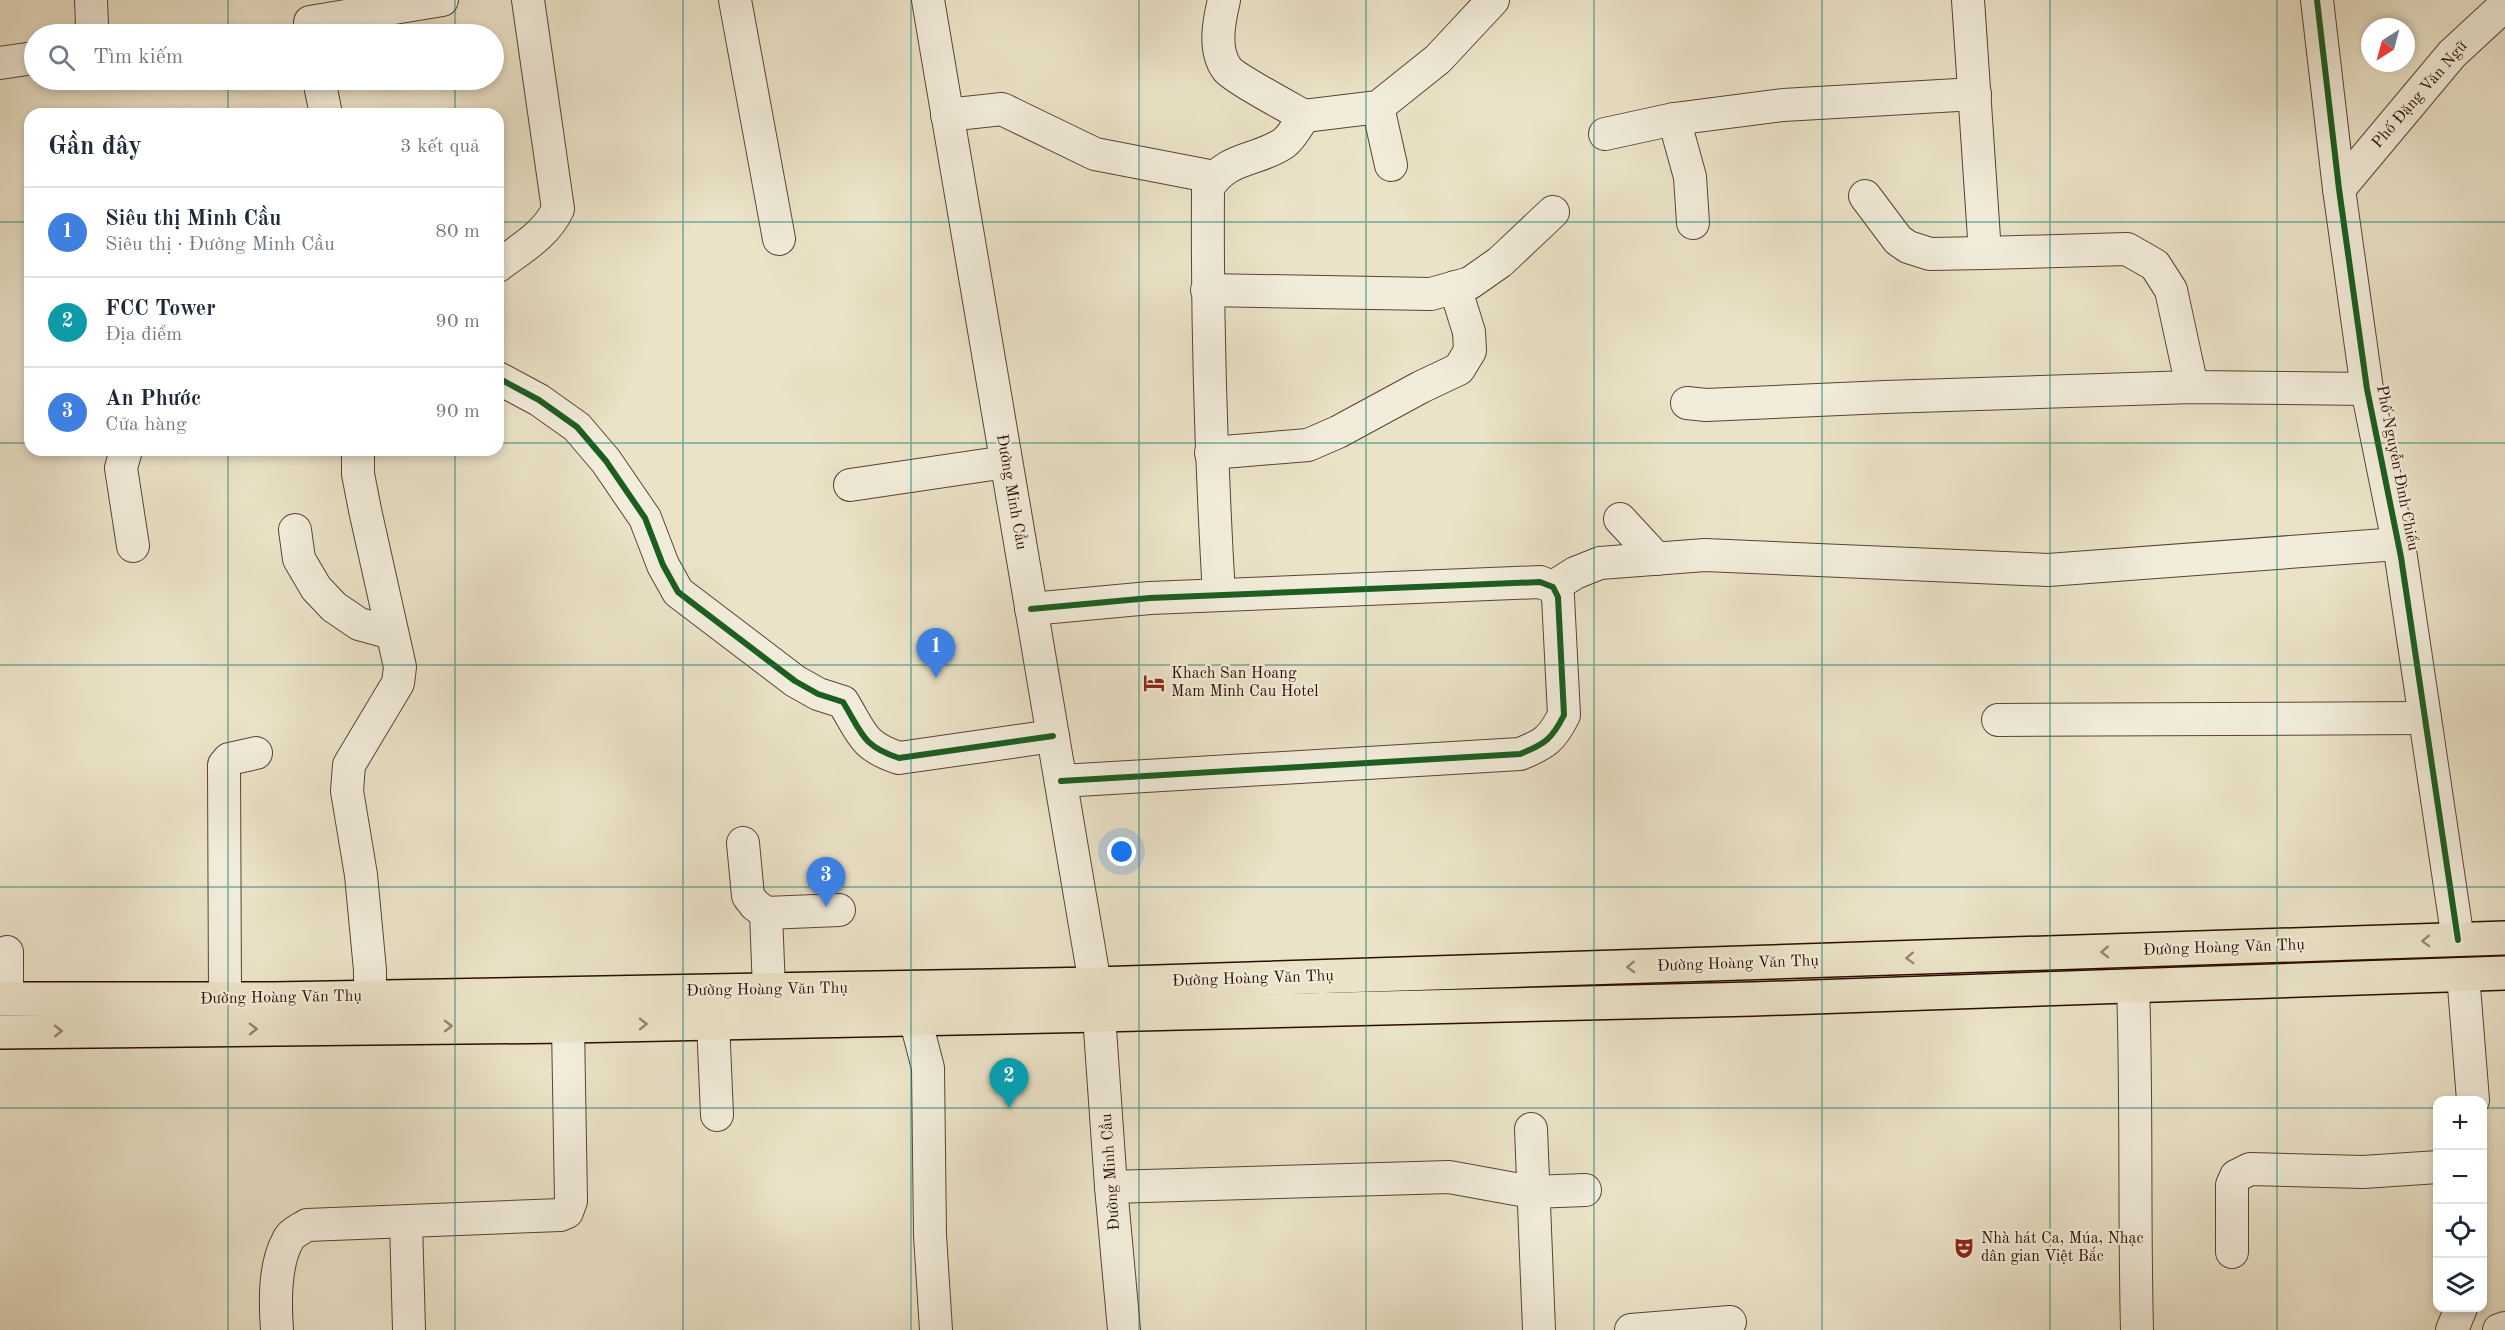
<!DOCTYPE html>
<html lang="vi">
<meta charset="utf-8">
<style>
:root{--surface:#fff;--page:#f6f6f7;--text:#1f2937;--muted:#747a83;--line:#e0e1e3;--accent:#8f2418}
body{margin:0;font-family:"Old Standard TT",serif;background:var(--page);color:var(--text)}
.controls{position:absolute;right:18px;bottom:18px;display:grid;overflow:hidden;border-radius:12px;box-shadow:0 3px 9px #0003}
.controls button{width:54px;height:54px;display:grid;place-items:center;padding:0;border:0;border-bottom:2px solid var(--line);background:var(--surface);color:var(--text);font:30px sans-serif}
.compass{position:absolute;left:2361px;top:18px;width:54px;height:54px;border-radius:50%;background:var(--surface);box-shadow:0 3px 9px #0003;rotate:216deg}
.you{position:absolute;left:1122px;top:852px;width:21px;height:21px;margin:-15px;border:4px solid #fff;border-radius:50%;background:#1a73e8;box-shadow:0 0 0 9px #1a73e833}
.badge{display:grid;place-items:center;width:39px;height:39px;border-radius:50%;background:var(--accent);color:#fff;font-size:20px;font-weight:700}
.pin{position:absolute;translate:-50% -50px;filter:drop-shadow(0 2px 3px #0008)}
.pin::after{content:'';position:absolute;top:32px;width:21px;height:18px;background:inherit;clip-path:polygon(0 0,100% 0,50% 100%)}
.list{margin:0;padding:0;list-style:none}
h2{display:flex;justify-content:space-between;align-items:center;height:78px;margin:0;padding:0 24px;font-size:26px}
h2 small{font-size:20px;font-weight:400;color:var(--muted)}
.list li{display:grid;grid-template-columns:39px 1fr auto;gap:18px;align-items:center;box-sizing:border-box;height:90px;padding:0 24px;border-top:2px solid var(--line)}
.list b{display:block;font-size:22px;white-space:nowrap}
.list p{margin:0;font-size:20px;white-space:nowrap;color:var(--muted)}
.list em{font-size:20px;font-style:normal;color:var(--muted)}
.icon{flex:none;width:33px;height:33px;fill:none;stroke:currentColor;stroke-width:2;stroke-linecap:round;stroke-linejoin:round}
.map{position:relative;flex:none;width:2505px;height:1330px;overflow:hidden}
.search{position:absolute;background:var(--surface);box-shadow:0 3px 9px #0003;left:24px;top:24px;width:480px;height:66px;display:flex;align-items:center;gap:15px;box-sizing:border-box;padding:0 21px;border-radius:33px;color:var(--muted);font-size:22px}
.panel{position:absolute;background:var(--surface);box-shadow:0 3px 9px #0003;left:24px;top:108px;width:480px;height:348px;border-radius:18px}
.map>svg:first-child{display:block}
</style>
<div class="map">
<svg width="2505" height="1330" viewBox="0 0 2505 1330">
<rect width="100%" height="100%" fill="#ebe3c8"/>
<filter id="stains"><feTurbulence type="fractalNoise" baseFrequency=".00333" numOctaves="4"/><feColorMatrix values="0 0 0 0 .2 0 0 0 0 .09 0 0 0 0 .02 0 0 0 .5 -.17"/></filter>
<radialGradient id="worn" r=".72"><stop offset=".6" stop-color="#630" stop-opacity="0"/><stop offset="1" stop-color="#630" stop-opacity=".3"/></radialGradient>
<g fill="none" stroke-linecap="round" stroke-linejoin="round">
<defs>
<g id="minor">
<path d="M735,0L779,239"/>
<path d="M928,0L1095,984"/>
<path d="M1968,0L1985,253L2127,249L2155,265L2171,290L2192,387"/>
<path d="M2317,0L2339,189L2367,389L2401,557L2458,940"/>
<path d="M310,22L442,0"/>
<path d="M89,34L92,25L91,0"/>
<path d="M0,63L34,58"/>
<path d="M319,80L326,114"/>
<path d="M1378,107L1391,165"/>
<path d="M947,115L1002,109L1095,154L1214,177"/>
<path d="M1304,116L1378,107L1438,59L1493,0"/>
<path d="M1674,119L1690,177L1693,223"/>
<path d="M1605,134L1674,119L1783,105L1975,94"/>
<path d="M2339,189L2452,54L2505,5"/>
<path d="M1865,196L1898,240L1908,247L1930,254L1985,253"/>
<path d="M498,266C520,249 546,235 558,209L528,0"/>
<path d="M1207,290L1431,294L1470,283L1500,262L1553,212"/>
<path d="M498,378L539,400L577,427L606,461L645,518L663,565L678,592L795,681L818,694L843,702C862,733 862,746 899,758L1053,736"/>
<path d="M1687,403L1706,405L1885,397L2192,387L2367,389"/>
<path d="M126,450L121,468L133,546"/>
<path d="M358,450V474L365,510L400,667L398,683L349,765L347,791L361,875L370,970V997"/>
<path d="M1211,453L1308,445L1338,432L1421,387L1459,369L1470,351L1469,332L1455,287"/>
<path d="M850,485L1006,462"/>
<path d="M1620,519L1657,559"/>
<path d="M295,530L299,559L316,588L334,607L359,624L392,633"/>
<path d="M1553,587L1575,573L1600,563L1705,555L2048,570L2398,544"/>
<path d="M1219,595C1211,459 1207,324 1208,188C1226,156 1259,161 1284,143C1292,137 1298,125 1304,116C1290,108 1234,78 1227,69C1213,50 1219,21 1224,0"/>
<path d="M1031,609L1150,598L1540,582L1553,587L1558,597L1564,715C1552,739 1545,744 1520,754L1061,781"/>
<path d="M1998,720L2425,718"/>
<path d="M743,843L748,896L755,905L766,913L769,990"/>
<path d="M766,913L839,910"/>
<path d="M2463,974L2473,1100"/>
<path d="M2133,986C2137,1101 2134,1215 2137,1330"/>
<path d="M7,999V952"/>
<path d="M225,999L224,765L229,759L256,753"/>
<path d="M1099,1015L1111,1187L1124,1330"/>
<path d="M915,1018L928,1068L930,1235L936,1330"/>
<path d="M713,1022L717,1115"/>
<path d="M1531,1129L1539,1330"/>
<path d="M1111,1187L1449,1177L1532,1192L1585,1190"/>
<path d="M406,1222L409,1330"/>
<path d="M2232,1252V1185L2236,1176L2250,1169L2363,1172L2438,1167"/>
<path d="M277,1330C275,1302 274,1265 288,1240C291,1233 301,1229 307,1225L560,1215L567,1212L571,1201L568,1026"/>
<path d="M1631,1330L1730,1322"/>
<path d="M2452,1330L2461,1308"/>
<path d="M2499,1330L2505,1328"/>
</g>
<g id="major">
<path d="M0,999H274L1095,984L2505,938"/>
<path d="M0,1032L568,1026L1099,1015L1753,999L2505,973"/>
</g>
</defs>
<!-- minor casing -->
<use href="#minor" stroke="#5c4234" stroke-width="34"/>
<!-- major casing -->
<use href="#major" stroke="#2d0d02" stroke-width="36"/>
<!-- minor -->
<use href="#minor" stroke="#f2eddb" stroke-width="32"/>
<!-- major -->
<use href="#major" stroke="#ebe3c8" stroke-width="33"/>
<defs>
<g id="cycleway">
<path d="M2317,0L2339,189L2367,389L2401,557L2458,940"/>
<path d="M498,378L539,400L577,427L606,461L645,518L663,565L678,592L795,681L818,694L843,702C862,733 862,746 899,758L1053,736"/>
<path d="M1031,609L1150,598L1540,582L1553,587L1558,597L1564,715C1552,739 1545,744 1520,754L1061,781"/>
</g>
</defs>
<!-- cycleway casing -->
<use href="#cycleway" stroke="#f2eddb" stroke-width="10"/>
<!-- cycleway -->
<use href="#cycleway" stroke="#1b5e20" stroke-width="6"/>
</g>
<!-- one-way arrows -->
<defs><path id="oneway-chevron" d="M-2-3.5L2.5 0L-2 3.5" fill="none" stroke-width="1.6" stroke-linecap="round" stroke-linejoin="round" transform="scale(1.5)"/></defs>
<g stroke="#96836f">
<use href="#oneway-chevron" transform="translate(2426 941) rotate(178)"/>
<use href="#oneway-chevron" transform="translate(2105 952) rotate(178)"/>
<use href="#oneway-chevron" transform="translate(1910 958) rotate(178)"/>
<use href="#oneway-chevron" transform="translate(1631 967) rotate(178)"/>
<use href="#oneway-chevron" transform="translate(643 1024) rotate(-1)"/>
<use href="#oneway-chevron" transform="translate(448 1026) rotate(-1)"/>
<use href="#oneway-chevron" transform="translate(253 1029) rotate(-1)"/>
<use href="#oneway-chevron" transform="translate(58 1031) rotate(-1)"/>
</g>
<!-- grid -->
<path fill="none" stroke="#0f766e" stroke-width="1.5" stroke-opacity="0.55" d="M228,0V34M455,0V34M683,0V1330M911,0V1330M1139,0V1330M1366,0V1330M1594,0V1330M1822,0V1330M2050,0V1330M2277,0V1330M228,80V114M455,80V114M0,222H30M498,222H2505M0,443H30M498,443H2505M228,450V1330M455,450V1330M0,665H2505M0,887H2505M0,1108H2438M2482,1108H2505"/>
<!-- icons -->
<defs>
<symbol id="hotel-bare" viewBox="-9 -9 18 18"><path d="M-6-4.5h1.5V1H6V5H4.5V3h-9V5H-6ZM-4 0a1.8 1.8 0 1 1 3.6 0ZM.5 0V-2.5h3Q6-2.5 6 0Z" fill="#8f2418" stroke="#f2eddb" stroke-width="2.5" paint-order="stroke"/></symbol>
<symbol id="theatre-bare" viewBox="-9 -9 18 18"><path d="M-5-5.5Q0-4 5-5.5V0Q5 5 0 6Q-5 5-5 0ZM-3.3-2.5H-1v1.5H-3.3ZM1-2.5H3.3v1.5H1ZM-2.8 1Q0 5.5 2.8 1Z" fill="#8f2418" stroke="#f2eddb" stroke-width="2.5" paint-order="stroke"/></symbol>
</defs>
<g fill-rule="evenodd">
<use href="#hotel-bare" x="1139" y="668" width="30" height="30"/>
<use href="#theatre-bare" x="1949" y="1233" width="30" height="30"/>
</g>
<g text-anchor="middle" dominant-baseline="central" stroke-width="4.5" stroke-linejoin="round" paint-order="stroke">
<!-- street labels -->
<g font-size="16" fill="#2d0d02" stroke="#f2eddb">
<text transform="translate(2420 95) rotate(-49)">Phố Đặng Văn Ngữ</text>
<text transform="translate(2397 468) rotate(79)">Phố Nguyễn Đình Chiểu</text>
<text transform="translate(1011 492) rotate(80)">Đường Minh Cầu</text>
<text transform="translate(2224 948) rotate(-2)">Đường Hoàng Văn Thụ</text>
<text transform="translate(1738 964) rotate(-2)">Đường Hoàng Văn Thụ</text>
<text transform="translate(1253 979) rotate(-2)">Đường Hoàng Văn Thụ</text>
<text transform="translate(767 990) rotate(-1)">Đường Hoàng Văn Thụ</text>
<text transform="translate(281 998) rotate(-1)">Đường Hoàng Văn Thụ</text>
<text transform="translate(1111 1172) rotate(-94)">Đường Minh Cầu</text>
</g>
<!-- poi labels -->
<g font-size="16" fill="#2d0d02" stroke="#f2eddb" text-anchor="start">
<text x="1171" y="674">Khach San Hoang<tspan x="1171" dy="18">Mam Minh Cau Hotel</tspan></text>
<text x="1981" y="1239">Nhà hát Ca, Múa, Nhạc<tspan x="1981" dy="18">dân gian Việt Bắc</tspan></text>
</g>
</g>
<rect width="100%" height="100%" filter="url(#stains)"/>
<rect width="100%" height="100%" fill="url(#worn)"/>
</svg>
<div class="controls">
<button>+</button>
<button>−</button>
<button><svg class="icon" aria-label="locate" viewBox="0 0 24 24"><circle cx="12" cy="12" r="6"/><path d="M12 2v4M12 18v4M2 12h4M18 12h4"/></svg></button>
<button><svg class="icon" aria-label="layers" viewBox="0 0 24 24"><path d="M12 4l9 5-9 5-9-5zM3 14l9 5 9-5"/></svg></button>
</div>
<svg class="compass" viewBox="-18 -18 36 36"><path d="M0-13l5 13h-10z" fill="#e53935"/><path d="M0 13l5-13h-10z" fill="#747a83"/></svg>
<div class="you"></div>
<div class="pin badge" style="left:936px;top:678px;background:#3f7fe0">1</div>
<div class="pin badge" style="left:1009px;top:1108px;background:#0f9aa8">2</div>
<div class="pin badge" style="left:826px;top:907px;background:#3f7fe0">3</div>
<div class="search"><svg class="icon" aria-label="search" viewBox="0 0 24 24"><circle cx="10" cy="10" r="6"/><path d="M15 15l6 6"/></svg>Tìm kiếm</div>
<section class="panel">
<h2>Gần đây<small>3 kết quả</small></h2>
<ul class="list">
<li><span class="badge" style="background:#3f7fe0">1</span><div><b>Siêu thị Minh Cầu</b><p>Siêu thị · Đường Minh Cầu</p></div><em>80 m</em></li>
<li><span class="badge" style="background:#0f9aa8">2</span><div><b>FCC Tower</b><p>Địa điểm</p></div><em>90 m</em></li>
<li><span class="badge" style="background:#3f7fe0">3</span><div><b>An Phước</b><p>Cửa hàng</p></div><em>90 m</em></li>
</ul>
</section>
</div>
